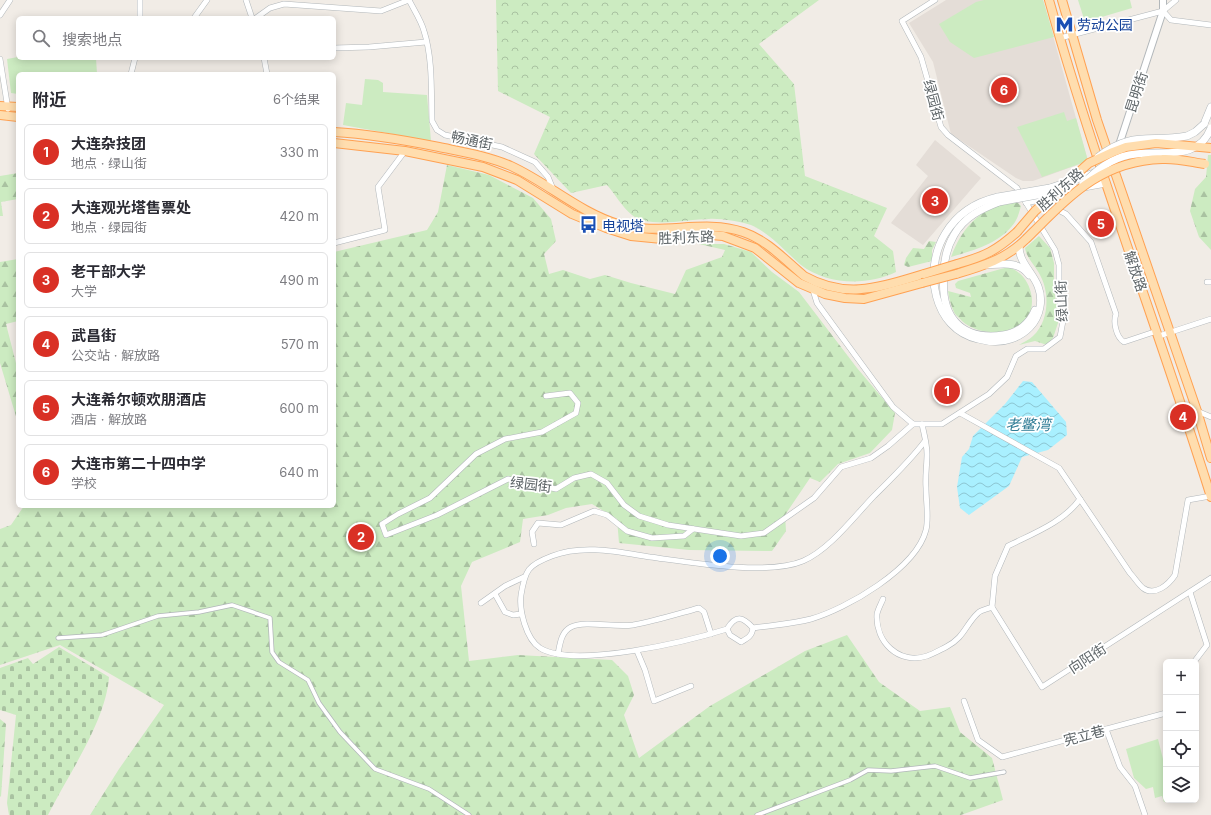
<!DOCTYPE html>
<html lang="zh">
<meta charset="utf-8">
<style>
:root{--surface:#fff;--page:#f2f2f3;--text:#2b2b33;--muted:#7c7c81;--line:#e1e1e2;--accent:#d93025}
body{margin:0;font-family:Inter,"Noto Sans SC",sans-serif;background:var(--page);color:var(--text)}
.controls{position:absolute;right:12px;bottom:12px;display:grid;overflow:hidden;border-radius:6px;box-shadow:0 2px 10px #0003}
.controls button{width:36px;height:36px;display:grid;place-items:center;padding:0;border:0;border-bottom:1px solid var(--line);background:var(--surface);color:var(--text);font:20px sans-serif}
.you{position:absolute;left:720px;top:556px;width:14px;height:14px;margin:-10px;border:3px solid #fff;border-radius:50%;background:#1a73e8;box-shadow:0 0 0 6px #1a73e833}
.badge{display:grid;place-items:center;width:26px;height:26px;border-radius:50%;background:var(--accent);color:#fff;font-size:13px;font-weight:700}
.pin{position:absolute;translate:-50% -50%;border:2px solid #fff;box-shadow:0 1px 4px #0006}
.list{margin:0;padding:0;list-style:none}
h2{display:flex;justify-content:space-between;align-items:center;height:52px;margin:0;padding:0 16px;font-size:17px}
h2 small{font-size:13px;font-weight:400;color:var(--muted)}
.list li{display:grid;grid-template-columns:26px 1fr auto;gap:12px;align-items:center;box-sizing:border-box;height:56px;margin:0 8px 8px;padding:0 8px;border:1px solid var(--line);border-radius:6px}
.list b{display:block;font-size:15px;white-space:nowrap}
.list p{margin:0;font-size:13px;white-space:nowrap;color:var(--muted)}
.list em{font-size:13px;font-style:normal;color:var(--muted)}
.icon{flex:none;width:22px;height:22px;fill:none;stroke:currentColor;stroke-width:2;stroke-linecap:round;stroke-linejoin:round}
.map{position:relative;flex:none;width:1211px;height:815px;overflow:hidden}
.search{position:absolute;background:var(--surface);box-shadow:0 2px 10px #0003;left:16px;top:16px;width:320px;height:44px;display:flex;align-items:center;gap:10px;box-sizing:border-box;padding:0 14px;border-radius:6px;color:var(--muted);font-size:15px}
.panel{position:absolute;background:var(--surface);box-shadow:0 2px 10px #0003;left:16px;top:72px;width:320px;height:436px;border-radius:6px}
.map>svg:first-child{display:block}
</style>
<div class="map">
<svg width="1211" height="815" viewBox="0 0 1211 815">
<defs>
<pattern id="forest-firs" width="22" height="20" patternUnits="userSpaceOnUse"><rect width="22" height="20" fill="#ccebc1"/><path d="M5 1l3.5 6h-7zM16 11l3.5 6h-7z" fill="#a9c2a1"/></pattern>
<pattern id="cemetery-stones" width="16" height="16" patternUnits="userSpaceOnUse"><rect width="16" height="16" fill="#ccebc1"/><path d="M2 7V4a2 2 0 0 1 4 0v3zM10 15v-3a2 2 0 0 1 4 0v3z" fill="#a9c2a1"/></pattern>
<pattern id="park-crowns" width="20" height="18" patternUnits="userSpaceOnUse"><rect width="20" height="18" fill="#ccebc1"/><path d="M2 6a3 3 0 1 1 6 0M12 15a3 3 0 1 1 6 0" fill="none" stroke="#a9c2a1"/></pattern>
<pattern id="water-waves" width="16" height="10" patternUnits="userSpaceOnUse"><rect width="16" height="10" fill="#a9f0ff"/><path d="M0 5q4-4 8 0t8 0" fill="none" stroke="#8dc6d2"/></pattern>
</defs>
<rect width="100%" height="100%" fill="#f1ece6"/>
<!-- education -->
<g fill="#e4ddd7">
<path d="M946,0H1043L1088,161L1033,181H1023L1016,178L951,134L933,62L909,23Z"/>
<path d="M935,140L981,178L923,245L891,223L928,176L916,165Z"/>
</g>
<!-- forest -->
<g fill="url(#forest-firs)">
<path d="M1208,155H1211V250L1199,237L1190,211L1195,189L1206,177Z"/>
<path d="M447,165L489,175L533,198L551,219L556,241L544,254L549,274L563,270L590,279L605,275L631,283L675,294L686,270L722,257L725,250L699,244H724L751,252L772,272L799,292L857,368L895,413L892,430L870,453L838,464L820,482L810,478L785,515L786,531L772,551L689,550L619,543L617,519L592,504L566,508L548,515L523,519L520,542L472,562L461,586L469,661L518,655L612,660L628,676L634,695L624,715L639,758L710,706L805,651L847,635L879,682L920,711L950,707L960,732L992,758L1003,800L961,815H90L119,769L164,705L60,645L0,665V529L11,525L24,506H334V252L427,230L438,212Z"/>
<path d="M18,173V199L1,202L3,216H0V176Z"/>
<path d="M1001,202H1017L1021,206C1019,213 1017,221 1012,226C998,244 971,251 951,257C962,229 974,216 1001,202Z"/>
<path d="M1039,236L1050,248L1054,263V289L1059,320L1053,338L1047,345L1035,341L1019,345C1023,342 1029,340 1033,336C1049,321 1050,293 1040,275C1035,265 1027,259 1025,248Z"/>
<path d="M929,241L936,242L932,250V261L908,267L904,265L906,258L913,248L924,249Z"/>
<path d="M18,259V321L6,324L18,371V423L0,363V262Z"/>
<path d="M1008,267C1020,271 1028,280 1031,293C1040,332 987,343 962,321C960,318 955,315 954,312C951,306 949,298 948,291L971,297L970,293L956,288L955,284L958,281Z"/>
<path d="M0,719L6,724L1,797L0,796Z"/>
</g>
<!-- cemetery -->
<path fill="url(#cemetery-stones)" d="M59,647L109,677C106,721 68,775 48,815H9L7,803L16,715L0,710V668L28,658L33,664Z"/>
<!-- park -->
<path fill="url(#park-crowns)" d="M496,0H819L759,44L794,84L805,176L887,208L874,236L893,251L896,272C867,286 827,285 801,265C787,253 768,232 751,225C742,222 719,218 709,219C688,219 649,229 632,215C622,207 615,194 607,185L571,193L534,154L550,117L498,91Z"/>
<!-- pitch -->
<g fill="#ccebc1">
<path d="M984,0H1043L1054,37L974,58L950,42L939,24L976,2Z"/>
<path d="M1078,0H1130L1132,8L1085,22Z"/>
<path d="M18,57L96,58L97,74H18V94L11,93L7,59Z"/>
<path d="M365,79L378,80L383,83V92L427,95L431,141L343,125L346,103L362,105Z"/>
<path d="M1064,112L1067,121L1076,118L1088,161L1042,177L1017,127Z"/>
<path d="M1158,739L1166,771V800H1172L1164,802L1162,796L1155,798L1153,787L1146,789L1134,778L1126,749Z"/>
</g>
<!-- water -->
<path fill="url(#water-waves)" d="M1023,381L1032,382L1066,422L1067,435L1048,450L1022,457L1009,486L969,515L960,508L957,487L962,457L969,449L973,436L1005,404Z"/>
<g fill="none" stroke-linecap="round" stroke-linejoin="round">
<defs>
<g id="pedestrian">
<path d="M58,638L102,635L158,616L199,612L232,605L270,618L272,652L279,662L308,680L319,703L340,732L375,769L429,789L469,815"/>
<path d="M757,815L850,780L868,770L891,771L935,766L970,778L1004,772"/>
</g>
<g id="minor">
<path d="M140,0V18"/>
<path d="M246,0L252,18"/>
<path d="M1163,11L1171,20L1211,25"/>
<path d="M0,15L10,0"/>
<path d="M194,18L207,0"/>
<path d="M256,18L270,8L284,4L381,11L409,0C414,10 421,20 424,31C433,59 431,92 432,121L437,130L445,135L502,147L535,162L548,177L553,189"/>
<path d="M1060,38L1163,11L1176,0"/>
<path d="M334,48L369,47L426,42"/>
<path d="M264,58L267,74"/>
<path d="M0,59L8,109"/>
<path d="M131,74L135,58"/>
<path d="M1026,203L1039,200L1066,214L1091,242L1116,314C1113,322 1116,337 1124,342L1157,331"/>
<path d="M334,243L385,230L378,187L405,151"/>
<path d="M1207,282H1211"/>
<path d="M813,290L817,303L893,407L913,424H942L989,394L1007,377L1016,356L1027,349H1044L1060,337L1063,321L1059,296V265L1055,250L1017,188L948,135L941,127L921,57L902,21L935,0"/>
<path d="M1159,336L1211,319"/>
<path d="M546,396L570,393L578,403L576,413L542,432L505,439L476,454L430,498L398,514L382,524L386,535L437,515L508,479L556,489L574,478L591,474L607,483L624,505L639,516L668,525L741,536L764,533L814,498L841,467L871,458L888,446L913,424"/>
<path d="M960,413L1059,468L1130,573C1134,577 1138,584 1143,588C1155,597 1169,584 1175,575L1188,500L1211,496"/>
<path d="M1186,415L1197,411L1211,417"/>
<path d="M534,544L532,532L538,523L561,525L594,511L607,515L627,531L652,538L684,536L693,529"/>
<path d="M1190,592L1207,645L1194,662"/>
<path d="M495,594L505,612L513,615L521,614"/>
<path d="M883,599C881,604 878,609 877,614C875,642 899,665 927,656C933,654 940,650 946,647C965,637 965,625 978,613C981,610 988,609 992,607L995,576L1008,546C1032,534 1064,522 1080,499"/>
<path d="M481,603L505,586L524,577"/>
<path d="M992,607L1042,687L1211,578"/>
<path d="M753,628C772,625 792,624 811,619C846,609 916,569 926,530C929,518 926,501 926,488C925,476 927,465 927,454C927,444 924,434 922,424"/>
<path d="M727,629L730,635L741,642C748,638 752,636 753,628C743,617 736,614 727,629C689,641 575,669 540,648C526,639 519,610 521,595C525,570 528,565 552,556C583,544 618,552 650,557C688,562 768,576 803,561C829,550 853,518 873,497C891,479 910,461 925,441"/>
<path d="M637,651L645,670L654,701L691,686"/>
<path d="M558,654C560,644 561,632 571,627C586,620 614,628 633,625C655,621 677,614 699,608L704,612L711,634"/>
<path d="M964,701L978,740L1002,757L1166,713"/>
<path d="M1106,729L1120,767L1135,786L1145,815"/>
</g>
<path id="tertiary" d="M1118,148L1163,11V0"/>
<g id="secondary">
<path d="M1204,124L1211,107"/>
<path d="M1050,188L1094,173"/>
<path d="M1056,192L1106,183"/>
<path d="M998,197C976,202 957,214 945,234C923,270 933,329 978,339C989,342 1000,343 1011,339C1026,334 1037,323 1040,307C1045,278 1019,269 1019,246"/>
<path d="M999,202C981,209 964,217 954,235C947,247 944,260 944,273C940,315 959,341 1003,335C1018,333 1030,323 1035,310"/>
<path d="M987,265C1003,264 1019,261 1029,275"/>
</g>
<g id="primary">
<path d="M1049,0C1096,168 1159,330 1211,497"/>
<path d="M1062,0L1097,120L1197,411L1211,458"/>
<path d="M0,106L18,107"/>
<path d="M0,115L18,117"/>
<path d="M334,132C369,134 404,140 439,147C463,152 488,156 511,166C548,183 579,212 618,224C661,237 702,218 743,232C767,240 785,260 804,276C847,300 880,287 924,274"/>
<path d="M334,143L405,151L483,167L517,180L572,214L606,228L631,236L662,239L698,234L723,236L755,248L799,283L825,294L845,298L864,299L922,283"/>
<path d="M957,264C985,256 996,251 1017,232"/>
<path d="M956,274C983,266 1006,259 1026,239"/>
</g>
</defs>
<!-- pedestrian casing -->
<use href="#pedestrian" stroke="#b2b7ba" stroke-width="5"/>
<!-- minor casing -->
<use href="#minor" stroke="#b2b7ba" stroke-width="6"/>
<!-- tertiary casing -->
<use href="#tertiary" stroke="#b2b7ba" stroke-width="8"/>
<!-- secondary casing -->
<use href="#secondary" stroke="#b3b9bc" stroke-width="8"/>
<!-- primary casing -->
<use href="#primary" stroke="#ffa152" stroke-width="10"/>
<!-- pedestrian -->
<use href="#pedestrian" stroke="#fff" stroke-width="3.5"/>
<!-- minor -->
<use href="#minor" stroke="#fff" stroke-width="5"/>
<!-- tertiary -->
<use href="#tertiary" stroke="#fff" stroke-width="6"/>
<!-- secondary -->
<use href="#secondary" stroke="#fff" stroke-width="7"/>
<!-- primary -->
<use href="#primary" stroke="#ffddae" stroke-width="8"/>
<defs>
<g id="secondary-bridge">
<path d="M1098,157C1133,130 1149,143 1187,136L1195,132L1204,124"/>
<path d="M1083,184C1096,170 1110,159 1129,155C1159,148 1197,164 1211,128"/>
<path d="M998,197L1050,188"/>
<path d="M999,202L1048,193"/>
</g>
<g id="primary-bridge">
<path d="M1017,232L1035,211L1089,163L1113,152L1126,147L1156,143L1211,148"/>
<path d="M1026,239C1068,198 1099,161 1162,159C1176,158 1191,162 1205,164"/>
<path d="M924,274L957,264"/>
<path d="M922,283L956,274"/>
</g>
</defs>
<!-- secondary-bridge casing -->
<use href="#secondary-bridge" stroke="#b3b9bc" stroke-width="8" stroke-linecap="butt"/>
<!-- primary-bridge casing -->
<use href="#primary-bridge" stroke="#ffa152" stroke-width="10" stroke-linecap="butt"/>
<!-- secondary-bridge -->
<use href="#secondary-bridge" stroke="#fff" stroke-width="7"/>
<!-- primary-bridge -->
<use href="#primary-bridge" stroke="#ffddae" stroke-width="8"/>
</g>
<!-- icons -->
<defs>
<symbol id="metro-bare" viewBox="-9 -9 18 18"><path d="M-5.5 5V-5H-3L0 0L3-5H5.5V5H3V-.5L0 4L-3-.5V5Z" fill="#1a4fb4" stroke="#fff" stroke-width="2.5" paint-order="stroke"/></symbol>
<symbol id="bus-bare" viewBox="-9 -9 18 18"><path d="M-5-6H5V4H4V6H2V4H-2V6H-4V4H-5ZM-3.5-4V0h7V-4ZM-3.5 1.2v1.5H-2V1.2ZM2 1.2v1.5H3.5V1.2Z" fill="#1a4fb4" stroke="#fff" stroke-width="2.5" paint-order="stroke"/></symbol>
</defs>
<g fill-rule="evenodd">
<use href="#metro-bare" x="1052" y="12" width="25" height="25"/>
<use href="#bus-bare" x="576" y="212" width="25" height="25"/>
</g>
<g text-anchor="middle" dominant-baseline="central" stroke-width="3.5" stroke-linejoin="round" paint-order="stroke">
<!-- transit labels -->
<g font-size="14" fill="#164399" stroke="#fff" text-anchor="start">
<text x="1077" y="24">劳动公园</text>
<text x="602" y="225">电视塔</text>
</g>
<!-- street labels -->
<g font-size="14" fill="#5e6568" stroke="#fff">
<text transform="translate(1136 92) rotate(-72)">昆明街</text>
<text transform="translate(934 100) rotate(75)">绿园街</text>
<text transform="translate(472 140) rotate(12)">畅通街</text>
<text transform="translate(1060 189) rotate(-42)">胜利东路</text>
<text transform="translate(686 237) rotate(-2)">胜利东路</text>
<text transform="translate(1136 271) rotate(71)">解放路</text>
<text transform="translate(1061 301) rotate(-93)">绿山街</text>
<text transform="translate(531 484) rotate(7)">绿园街</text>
<text transform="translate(1087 658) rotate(-33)">向阳街</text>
<text transform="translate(1084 735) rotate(-15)">宪立巷</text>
</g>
<!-- water labels -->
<g font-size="15" font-style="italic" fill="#307d96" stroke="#fff">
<text x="1028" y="424">老鳖湾</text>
</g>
</g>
</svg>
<div class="controls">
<button>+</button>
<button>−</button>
<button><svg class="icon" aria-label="locate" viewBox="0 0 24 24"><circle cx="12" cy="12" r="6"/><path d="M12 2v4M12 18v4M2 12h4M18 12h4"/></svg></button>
<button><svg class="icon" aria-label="layers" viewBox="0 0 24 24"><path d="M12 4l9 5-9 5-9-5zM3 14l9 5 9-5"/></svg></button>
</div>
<div class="you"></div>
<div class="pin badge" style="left:947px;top:391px">1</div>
<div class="pin badge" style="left:361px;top:537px">2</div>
<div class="pin badge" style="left:935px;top:201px">3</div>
<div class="pin badge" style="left:1183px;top:417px">4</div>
<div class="pin badge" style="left:1101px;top:224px">5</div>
<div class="pin badge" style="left:1004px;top:90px">6</div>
<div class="search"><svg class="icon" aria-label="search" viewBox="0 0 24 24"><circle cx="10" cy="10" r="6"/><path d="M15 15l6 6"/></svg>搜索地点</div>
<section class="panel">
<h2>附近<small>6个结果</small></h2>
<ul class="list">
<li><span class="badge">1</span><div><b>大连杂技团</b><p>地点 · 绿山街</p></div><em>330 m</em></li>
<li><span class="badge">2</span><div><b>大连观光塔售票处</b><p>地点 · 绿园街</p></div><em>420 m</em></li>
<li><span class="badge">3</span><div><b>老干部大学</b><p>大学</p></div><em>490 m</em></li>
<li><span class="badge">4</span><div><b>武昌街</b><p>公交站 · 解放路</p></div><em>570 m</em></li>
<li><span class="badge">5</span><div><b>大连希尔顿欢朋酒店</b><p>酒店 · 解放路</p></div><em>600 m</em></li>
<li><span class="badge">6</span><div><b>大连市第二十四中学</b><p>学校</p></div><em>640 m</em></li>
</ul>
</section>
</div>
